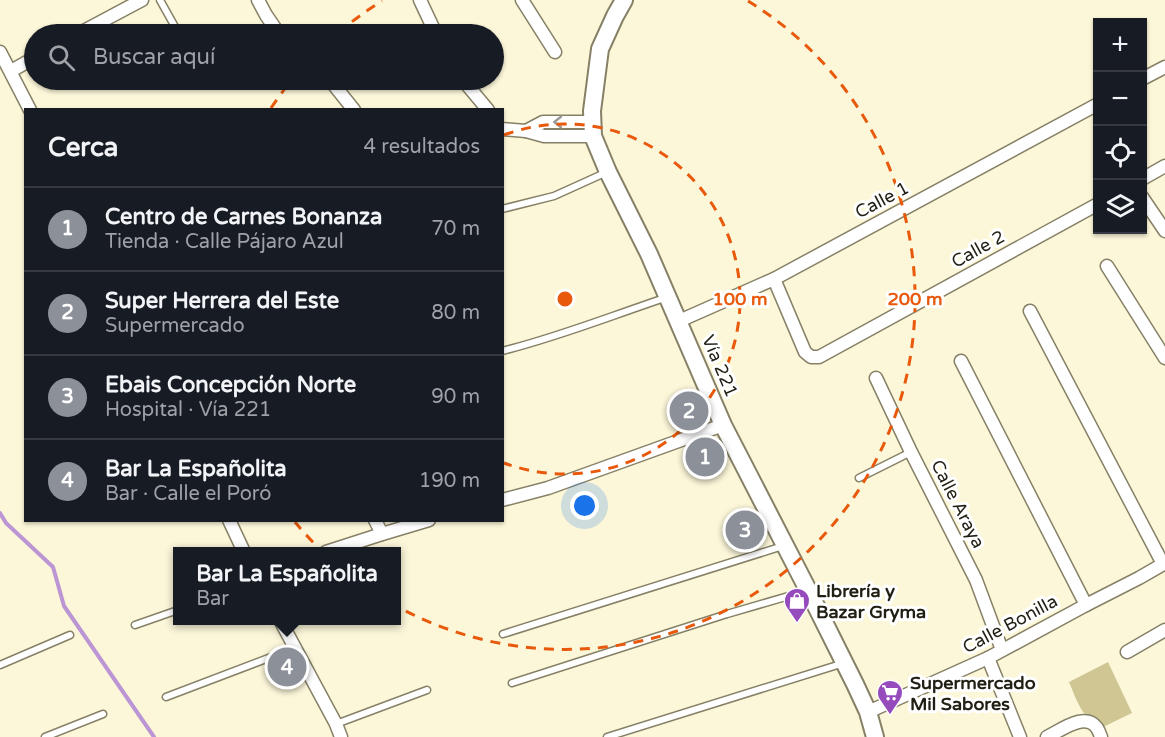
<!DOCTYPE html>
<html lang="es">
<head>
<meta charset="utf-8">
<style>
	body { margin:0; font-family:"Varela Round",sans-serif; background:#20242c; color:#f1f3f6 }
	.controls { position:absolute; right:18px; top:18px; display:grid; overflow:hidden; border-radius:0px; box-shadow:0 2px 4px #0004 }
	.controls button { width:54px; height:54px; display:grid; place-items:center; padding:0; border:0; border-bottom:2px solid #363941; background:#171b24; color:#f1f3f6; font:30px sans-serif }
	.you { position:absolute; left:585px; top:506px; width:21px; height:21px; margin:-15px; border:4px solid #fff; border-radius:50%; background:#1a73e8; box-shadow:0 0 0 9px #1a73e833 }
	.badge { display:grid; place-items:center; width:39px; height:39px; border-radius:50%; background:#8c9099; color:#fff; font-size:20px; font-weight:700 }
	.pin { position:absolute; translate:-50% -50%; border:3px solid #fff; box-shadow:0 2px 6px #0006 }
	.popup { position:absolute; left:173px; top:547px; width:228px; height:78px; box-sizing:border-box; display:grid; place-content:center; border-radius:0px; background:#171b24; filter:drop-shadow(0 2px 4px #0005); font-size:20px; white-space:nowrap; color:#9ea1a6 }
	.popup b { font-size:22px; color:#f1f3f6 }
	.popup::after { content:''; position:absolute; left:50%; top:100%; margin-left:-12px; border:12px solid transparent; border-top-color:#171b24 }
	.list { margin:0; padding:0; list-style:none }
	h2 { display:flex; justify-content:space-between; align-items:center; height:78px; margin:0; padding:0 24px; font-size:26px }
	h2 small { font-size:20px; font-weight:400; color:#9ea1a6 }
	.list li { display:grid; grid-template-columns:39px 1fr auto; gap:18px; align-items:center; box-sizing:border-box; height:84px; padding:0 24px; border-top:2px solid #363941 }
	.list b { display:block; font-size:22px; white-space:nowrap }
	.list p { margin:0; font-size:20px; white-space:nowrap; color:#9ea1a6 }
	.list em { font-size:20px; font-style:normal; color:#9ea1a6 }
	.icon { flex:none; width:33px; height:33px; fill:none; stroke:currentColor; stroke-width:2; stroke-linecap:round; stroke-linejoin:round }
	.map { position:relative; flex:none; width:1165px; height:737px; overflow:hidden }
	.search { position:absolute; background:#171b24; box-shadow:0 2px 4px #0004; left:24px; top:24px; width:480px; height:66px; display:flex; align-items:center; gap:15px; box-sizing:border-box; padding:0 21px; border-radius:33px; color:#9ea1a6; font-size:22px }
	.panel { position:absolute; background:#171b24; box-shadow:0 2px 4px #0004; left:24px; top:108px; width:480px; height:414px; border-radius:0px }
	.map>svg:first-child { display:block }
</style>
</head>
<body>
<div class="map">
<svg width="1165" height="737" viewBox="0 0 1165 737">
	<rect width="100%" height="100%" fill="#fcf7d9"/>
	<path fill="#cfc693" d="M1108,662L1132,713L1103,727C1097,720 1092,720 1086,715C1079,709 1073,691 1069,682Z"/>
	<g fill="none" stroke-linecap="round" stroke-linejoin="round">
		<polyline stroke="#bc95d4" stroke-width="4" points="0,513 6,523 53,567 64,606 154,737"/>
		<defs>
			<g id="lane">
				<polyline points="160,0 179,34"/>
				<polyline points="502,209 554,196 607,172"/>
				<path d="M502,351C559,337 613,315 668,297"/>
				<polyline points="859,478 911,452"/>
				<polyline points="135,625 178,610"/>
				<polyline points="503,634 783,546"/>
				<polyline points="0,665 70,635"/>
				<polyline points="512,683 727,614 806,591"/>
				<polyline points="166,697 295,648"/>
				<polyline points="336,724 427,690"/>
				<polyline points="45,737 103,714"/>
				<polyline points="607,737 844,663"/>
			</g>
			<g id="street">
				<polyline points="258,0 266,15 279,34"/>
				<polyline points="420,0 436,34"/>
				<polyline points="522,0 555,52"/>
				<polyline points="78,34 142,0"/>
				<polyline points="0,52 30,110"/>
				<polyline points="11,71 34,58"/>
				<polyline points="1142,79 1165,67"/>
				<polyline points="330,80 354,110"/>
				<polyline points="463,80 488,110"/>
				<polyline points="502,129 526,131 544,136 593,136"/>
				<polyline points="526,131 543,122 592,122"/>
				<polyline points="1142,179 1165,166"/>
				<polyline points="1142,197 1165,231"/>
				<polyline points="1107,266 1165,358"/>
				<polyline points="774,279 805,352 811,357 819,357 1098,204"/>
				<polyline points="1030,311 1163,564"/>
				<polyline points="679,321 774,279 1098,104"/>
				<polyline points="961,361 1086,605"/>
				<polyline points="876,378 911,452 976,580 1002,650"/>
				<polyline points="502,500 548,488 723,425"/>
				<polyline points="229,520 244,552"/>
				<polyline points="375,520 382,534"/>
				<polyline points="326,552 382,534 429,520"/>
				<polyline points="280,620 336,724 341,737"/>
				<polyline points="1127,652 1165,630"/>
				<polyline points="988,658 1020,737"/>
				<polyline points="868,712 988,658 1086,605 1139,578 1165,563"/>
				<path d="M1047,737C1060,731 1085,711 1097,728C1099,731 1100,734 1101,737"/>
			</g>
			<polyline id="secondary" points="624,0 615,16 600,49 592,111 593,136 608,172 649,254 723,425 808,590 855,684 868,712 875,737"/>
		</defs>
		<use href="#lane" stroke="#868166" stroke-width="9"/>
		<use href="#street" stroke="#868166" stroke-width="15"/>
		<use href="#secondary" stroke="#868166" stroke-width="20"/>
		<use href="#lane" stroke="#fff" stroke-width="6"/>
		<use href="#street" stroke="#fff" stroke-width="12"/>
		<use href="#secondary" stroke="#fff" stroke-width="16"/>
	</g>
	<defs><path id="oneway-chevron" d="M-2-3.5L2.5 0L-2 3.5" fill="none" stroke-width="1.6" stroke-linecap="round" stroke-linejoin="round" transform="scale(1.5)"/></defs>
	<use stroke="#9b9a95" href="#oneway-chevron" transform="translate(558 122) rotate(180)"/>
	<g fill="none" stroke="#e8590c" stroke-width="3" stroke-dasharray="10 8">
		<path d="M504 135A175 175 0 1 1 504 463"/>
		<path d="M271 108A350 350 0 0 1 291 81M338 33A350 350 0 0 1 382 1M748 1A350 350 0 1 1 295 522"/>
	</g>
	<defs>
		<symbol id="shop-pin" viewBox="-11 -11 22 30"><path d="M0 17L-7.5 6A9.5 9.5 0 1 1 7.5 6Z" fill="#964bbd" stroke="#fff"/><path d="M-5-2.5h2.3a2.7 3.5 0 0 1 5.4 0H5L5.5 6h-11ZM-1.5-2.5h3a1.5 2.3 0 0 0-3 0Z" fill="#fff"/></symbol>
		<symbol id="supermarket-pin" viewBox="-11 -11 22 30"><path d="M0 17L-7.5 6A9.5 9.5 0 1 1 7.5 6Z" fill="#964bbd" stroke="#fff"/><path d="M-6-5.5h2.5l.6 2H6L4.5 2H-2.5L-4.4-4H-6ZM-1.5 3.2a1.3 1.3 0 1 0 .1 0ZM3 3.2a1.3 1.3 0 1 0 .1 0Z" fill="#fff"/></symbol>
	</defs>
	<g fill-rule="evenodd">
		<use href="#shop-pin" x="782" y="586" width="30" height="40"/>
		<use href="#supermarket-pin" x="875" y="678" width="30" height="40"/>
	</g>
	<g text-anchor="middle" stroke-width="6" stroke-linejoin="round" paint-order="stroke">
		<g font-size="18" fill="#211f14" stroke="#fff">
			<text transform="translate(882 200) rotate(-28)" y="6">Calle 1</text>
			<text transform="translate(978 249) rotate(-29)" y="6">Calle 2</text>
			<text transform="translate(720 366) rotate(67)" y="6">Vía 221</text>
			<text transform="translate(958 504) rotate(63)" y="6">Calle Araya</text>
			<text transform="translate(1010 624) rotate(-28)" y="6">Calle Bonilla</text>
		</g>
		<g font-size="18" font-weight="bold" fill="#211f14" stroke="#fff" text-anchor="start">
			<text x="816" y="597">Librería y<tspan x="816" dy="21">Bazar Gryma</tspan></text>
			<text x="910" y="689">Supermercado<tspan x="910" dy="21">Mil Sabores</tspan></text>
		</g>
	</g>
	<circle cx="565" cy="299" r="9" fill="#e8590c" stroke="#fff" stroke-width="3"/>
	<g font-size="18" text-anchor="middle" font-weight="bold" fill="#e8590c" stroke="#fff" stroke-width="6" stroke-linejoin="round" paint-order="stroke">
		<text x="740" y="305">100 m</text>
		<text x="915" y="305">200 m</text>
	</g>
</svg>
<div class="controls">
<button>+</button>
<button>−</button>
<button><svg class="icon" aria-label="locate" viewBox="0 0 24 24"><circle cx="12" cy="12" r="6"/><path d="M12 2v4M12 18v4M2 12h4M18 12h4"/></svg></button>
<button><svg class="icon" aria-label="layers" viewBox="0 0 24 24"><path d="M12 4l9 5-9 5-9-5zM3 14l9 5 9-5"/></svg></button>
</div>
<div class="you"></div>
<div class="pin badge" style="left:705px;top:457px">1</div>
<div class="pin badge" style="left:689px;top:411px">2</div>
<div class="pin badge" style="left:745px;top:530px">3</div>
<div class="pin badge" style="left:287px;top:667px">4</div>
<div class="popup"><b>Bar La Españolita</b>Bar</div>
<div class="search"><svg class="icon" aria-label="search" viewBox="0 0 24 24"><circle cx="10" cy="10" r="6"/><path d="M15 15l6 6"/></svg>Buscar aquí</div>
<section class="panel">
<h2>Cerca<small>4 resultados</small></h2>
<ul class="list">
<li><span class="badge">1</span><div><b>Centro de Carnes Bonanza</b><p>Tienda · Calle Pájaro Azul</p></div><em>70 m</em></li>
<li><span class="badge">2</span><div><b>Super Herrera del Este</b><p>Supermercado</p></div><em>80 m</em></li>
<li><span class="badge">3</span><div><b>Ebais Concepción Norte</b><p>Hospital · Vía 221</p></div><em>90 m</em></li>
<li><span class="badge">4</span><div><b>Bar La Españolita</b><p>Bar · Calle el Poró</p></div><em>190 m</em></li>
</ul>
</section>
</div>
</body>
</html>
